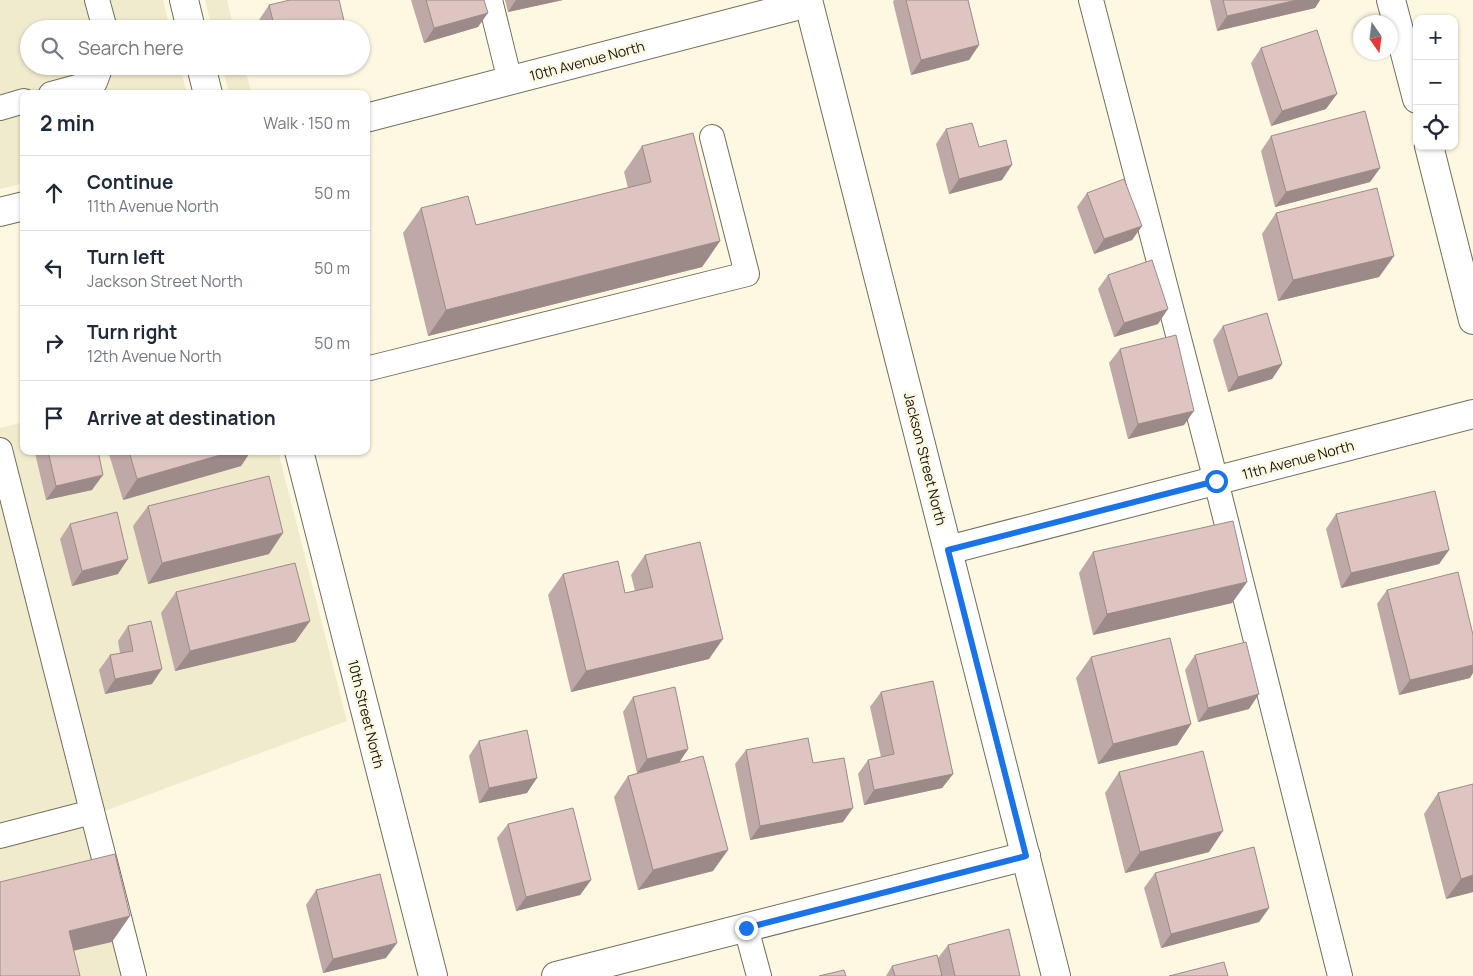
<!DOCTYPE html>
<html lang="en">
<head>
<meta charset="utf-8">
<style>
	body { margin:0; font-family:Manrope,sans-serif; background:#f2f2f3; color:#1f2937 }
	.controls { position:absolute; right:15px; top:15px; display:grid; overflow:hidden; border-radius:10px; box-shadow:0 1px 4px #0004 }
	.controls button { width:45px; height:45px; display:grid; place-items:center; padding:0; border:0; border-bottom:1px solid #e0e1e3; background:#fff; color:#1f2937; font:25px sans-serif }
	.compass { position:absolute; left:1353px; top:15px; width:45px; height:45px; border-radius:50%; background:#fff; box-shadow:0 1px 4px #0004; rotate:166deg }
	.stop { position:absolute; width:15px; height:15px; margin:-11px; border:4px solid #1a73e8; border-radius:50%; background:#fff }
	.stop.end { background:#1a73e8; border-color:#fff; box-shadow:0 1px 5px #0008 }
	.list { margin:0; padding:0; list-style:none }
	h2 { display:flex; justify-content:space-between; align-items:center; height:65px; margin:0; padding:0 20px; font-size:21px }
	h2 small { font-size:16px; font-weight:400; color:#747a83 }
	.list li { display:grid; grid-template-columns:32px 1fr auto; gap:15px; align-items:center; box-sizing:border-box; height:75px; padding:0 20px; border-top:1px solid #e0e1e3 }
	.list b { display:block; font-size:19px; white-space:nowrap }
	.list p { margin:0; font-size:16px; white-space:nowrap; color:#747a83 }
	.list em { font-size:16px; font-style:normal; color:#747a83 }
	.icon { flex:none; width:28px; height:28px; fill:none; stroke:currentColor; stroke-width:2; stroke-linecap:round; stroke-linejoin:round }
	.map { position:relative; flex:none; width:1473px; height:976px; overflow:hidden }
	.search { position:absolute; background:#fff; box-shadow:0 1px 4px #0004; left:20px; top:20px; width:350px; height:55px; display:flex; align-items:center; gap:12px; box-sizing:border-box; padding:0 18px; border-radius:28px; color:#747a83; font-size:19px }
	.panel { position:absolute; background:#fff; box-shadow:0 1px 4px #0004; left:20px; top:90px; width:350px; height:365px; border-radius:10px }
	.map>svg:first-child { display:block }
</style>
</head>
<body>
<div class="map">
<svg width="1473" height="976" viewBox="0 0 1473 976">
	<rect width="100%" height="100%" fill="#fdf8e2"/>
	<g fill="#f1ebce">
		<polygon points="0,0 163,0 170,29 29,29 29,66 180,66 187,94 24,94 24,183 0,189"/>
		<polygon points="205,0 227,0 234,29 212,29"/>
		<polygon points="222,66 244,66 252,94 229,94"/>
		<polygon points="24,422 24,451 278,451 347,721 83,819 121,976 0,976 0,428"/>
	</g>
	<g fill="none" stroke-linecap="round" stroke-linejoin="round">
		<defs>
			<g id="service">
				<polyline points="97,0 105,29"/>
				<polyline points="490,0 510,81"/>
				<polyline points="1091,0 1216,481 1340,976"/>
				<polyline points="51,94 95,82 101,66"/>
				<polyline points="0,108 24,101"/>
				<polyline points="366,369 747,274 712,137"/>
				<polyline points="0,450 134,976"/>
				<polyline points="0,836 92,812"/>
				<polyline points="746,928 759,976"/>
			</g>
			<g id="minor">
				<polyline points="184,0 191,29"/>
				<polyline points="808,0 1056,976"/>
				<polyline points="1391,0 1417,99"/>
				<polyline points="201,66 208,94"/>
				<polyline points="366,118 808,3"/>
				<polyline points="1429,146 1473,320"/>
				<polyline points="0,212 24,206"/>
				<polyline points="299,451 433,976"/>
				<polyline points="948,550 1473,414"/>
				<polyline points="556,976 1026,856"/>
			</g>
		</defs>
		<use href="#service" stroke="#726e5b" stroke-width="26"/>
		<use href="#minor" stroke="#726e5b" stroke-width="30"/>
		<use href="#service" stroke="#fff" stroke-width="24"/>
		<use href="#minor" stroke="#fff" stroke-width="28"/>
	</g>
	<g fill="#bfa9a7">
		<polygon points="411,0 484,0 478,27 424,43"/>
		<polygon points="505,0 563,0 508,12"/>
		<polygon points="894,0 968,0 979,45 969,60 911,75 893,2"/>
		<polygon points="1210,0 1320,0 1315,8 1217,31"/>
		<polygon points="269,5 346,29 261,29 259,20"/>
		<polygon points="1261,48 1326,109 1271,126 1251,63"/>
		<polygon points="270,66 302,66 272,73"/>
		<polygon points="946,129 979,147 1002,180 949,194 936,144"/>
		<polygon points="1271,136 1380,168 1370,182 1275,207 1261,151"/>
		<polygon points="642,146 720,241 702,267 428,336 403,233 421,208 476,225 628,188 624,172"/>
		<polygon points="1087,193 1142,226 1132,240 1094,254 1077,207"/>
		<polygon points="1276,213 1394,256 1379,277 1278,301 1262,234"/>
		<polygon points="1108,275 1158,324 1114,337 1098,289"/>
		<polygon points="1223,326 1282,364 1272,379 1228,392 1213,340"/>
		<polygon points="1120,349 1184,425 1128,439 1109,363"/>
		<polygon points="37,451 98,451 92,490 46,500 35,453"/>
		<polygon points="108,451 251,451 241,466 123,500"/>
		<polygon points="148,506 269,554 148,584 133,526"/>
		<polygon points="1336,514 1449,550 1439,564 1341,588 1326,529"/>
		<polygon points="70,524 118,574 72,586 60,539"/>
		<polygon points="1093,552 1247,582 1232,603 1093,635 1079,573"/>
		<polygon points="645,555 709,659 571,692 548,595 563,574 625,593 635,591 631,575"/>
		<polygon points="1387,590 1470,678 1399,695 1377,604"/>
		<polygon points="176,592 310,621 295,642 175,671 161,613"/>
		<polygon points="128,626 152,684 105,694 99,670 110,655 120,653 118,641"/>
		<polygon points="1195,655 1249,709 1198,722 1185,670"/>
		<polygon points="1091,657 1191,724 1177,745 1098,764 1076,678"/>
		<polygon points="881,692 953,774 942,788 864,805 858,774 868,760 881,757 870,707"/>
		<polygon points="633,697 688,749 679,763 713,871 638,890 614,797 628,776 664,767 637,773 623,712"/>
		<polygon points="479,741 527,793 479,803 469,756"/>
		<polygon points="746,750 813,763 843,822 750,840 735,764"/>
		<polygon points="1119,772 1209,852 1125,873 1105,793"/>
		<polygon points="1438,793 1473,892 1446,899 1424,814"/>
		<polygon points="508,824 591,880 580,895 516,911 497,838"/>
		<polygon points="1155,873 1269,908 1259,922 1161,948 1144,888"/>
		<polygon points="316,890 386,958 323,973 306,905"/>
		<polygon points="948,945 1020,976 886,976 892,966 938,958"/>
	</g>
	<g fill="#9b8a88">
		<polygon points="516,0 563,0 508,12"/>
		<polygon points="1297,0 1320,0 1315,8 1217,31 1227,16"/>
		<polygon points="488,13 478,27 424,43 434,28"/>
		<polygon points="979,45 969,60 911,75 921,60"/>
		<polygon points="277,66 302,66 272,73"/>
		<polygon points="1337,94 1326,109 1271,126 1282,111"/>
		<polygon points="1012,165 1002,180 949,194 959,179"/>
		<polygon points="1380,168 1370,182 1275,207 1286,192"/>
		<polygon points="1142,226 1132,240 1094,254 1104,239"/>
		<polygon points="720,241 702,267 428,336 446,310"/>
		<polygon points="1394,256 1379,277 1278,301 1293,280"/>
		<polygon points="1168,309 1158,324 1114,337 1124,323"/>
		<polygon points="1282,364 1272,379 1228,392 1238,377"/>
		<polygon points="1194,411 1184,425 1128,439 1138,424"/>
		<polygon points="234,451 251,451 241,466 123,500 137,479"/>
		<polygon points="103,475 92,490 46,500 56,486"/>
		<polygon points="283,533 269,554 148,584 162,563"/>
		<polygon points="1449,550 1439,564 1341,588 1351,573"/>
		<polygon points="128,559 118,574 72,586 82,571"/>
		<polygon points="1247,582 1232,603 1093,635 1107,614"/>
		<polygon points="310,621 295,642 175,671 190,651"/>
		<polygon points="723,639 709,659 571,692 586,671"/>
		<polygon points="1473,665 1473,673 1470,678 1399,695 1410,680"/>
		<polygon points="162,669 152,684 105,694 115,679"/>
		<polygon points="1259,694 1249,709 1198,722 1208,708"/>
		<polygon points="1191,724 1177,745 1098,764 1113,744"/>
		<polygon points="688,749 678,764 637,773 647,759"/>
		<polygon points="953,774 942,788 864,805 874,790"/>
		<polygon points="537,778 527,793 479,803 489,788"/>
		<polygon points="853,808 843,822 750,840 760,826"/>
		<polygon points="1223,831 1209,852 1125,873 1140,852"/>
		<polygon points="728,850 713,871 638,890 653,870"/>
		<polygon points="1473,875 1473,892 1446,899 1461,879"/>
		<polygon points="591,880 580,895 516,911 526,897"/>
		<polygon points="1269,908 1259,922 1161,948 1171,934"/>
		<polygon points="130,916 112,942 51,956 69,931"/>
		<polygon points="397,943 386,958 323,973 333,959"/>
	</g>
	<g fill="#dec5c2" stroke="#9b8a88">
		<polygon points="290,0 339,0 346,29 275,29 269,5"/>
		<polygon points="426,0 484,0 488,13 434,28"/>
		<polygon points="906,0 968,0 979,45 921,60"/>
		<polygon points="1223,0 1297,0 1227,16"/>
		<polygon points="1317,30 1337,94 1282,111 1261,48"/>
		<polygon points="1365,111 1380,168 1286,192 1271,136"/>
		<polygon points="972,123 979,147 1006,140 1012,165 959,179 946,129"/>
		<polygon points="693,133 720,241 446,310 421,208 468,196 476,225 651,182 642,146"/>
		<polygon points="1124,179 1142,226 1104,239 1087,193"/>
		<polygon points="1377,188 1394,256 1293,280 1276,213"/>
		<polygon points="1152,260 1168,309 1124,323 1108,275"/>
		<polygon points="1267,313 1282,364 1238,377 1223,326"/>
		<polygon points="1176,335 1194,411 1138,424 1120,349"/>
		<polygon points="48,451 98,451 103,475 56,486"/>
		<polygon points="129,451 234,451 137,479"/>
		<polygon points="269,476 283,533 162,563 148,506"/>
		<polygon points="1435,491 1449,550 1351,573 1336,514"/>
		<polygon points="117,512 128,559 82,571 70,524"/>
		<polygon points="1233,521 1247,582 1107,614 1093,552"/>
		<polygon points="700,542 723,639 586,671 563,574 618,561 625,593 653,587 645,555"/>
		<polygon points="295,563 310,621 190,651 176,592"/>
		<polygon points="1458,572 1473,635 1473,665 1410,680 1387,590"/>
		<polygon points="151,621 162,669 115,679 110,655 133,651 128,626"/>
		<polygon points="1170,638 1191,724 1113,744 1091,657"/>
		<polygon points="1246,642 1259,694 1208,708 1195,655"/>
		<polygon points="933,681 953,774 874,790 868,760 894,754 881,692"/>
		<polygon points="675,687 688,749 647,759 633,697"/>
		<polygon points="527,730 537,778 489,788 479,741"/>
		<polygon points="808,738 813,763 844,758 853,808 760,826 746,750"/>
		<polygon points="1203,751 1223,831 1140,852 1119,772"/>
		<polygon points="703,756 728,850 653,870 628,776"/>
		<polygon points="1473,784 1473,875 1461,879 1438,793"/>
		<polygon points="573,808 591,880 526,897 508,824"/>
		<polygon points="1254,847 1269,908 1171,934 1155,873"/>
		<polygon points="115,854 130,916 69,931 80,976 0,976 0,882"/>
		<polygon points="380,874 397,943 333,959 316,890"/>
		<polygon points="1009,929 1020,976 955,976 948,945"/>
		<polygon points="937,955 942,976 895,976 892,966"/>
		<polygon points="1224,962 1228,976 1169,976"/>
		<polygon points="844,970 846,976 819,976"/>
	</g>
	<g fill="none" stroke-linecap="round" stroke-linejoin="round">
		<polyline stroke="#1a73e8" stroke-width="6" points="746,928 1026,856 948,550 1216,481"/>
	</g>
	<g text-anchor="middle" stroke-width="5" stroke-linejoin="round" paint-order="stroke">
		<g font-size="14" fill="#14120b" stroke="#fdf8e2">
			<text transform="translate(587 61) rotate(-15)" y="5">10th Avenue North</text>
			<text transform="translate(925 459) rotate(76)" y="5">Jackson Street North</text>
			<text transform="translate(1298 460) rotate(-15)" y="5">11th Avenue North</text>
			<text transform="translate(366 714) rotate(76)" y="5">10th Street North</text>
		</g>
	</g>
</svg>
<div class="controls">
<button>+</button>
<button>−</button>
<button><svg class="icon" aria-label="locate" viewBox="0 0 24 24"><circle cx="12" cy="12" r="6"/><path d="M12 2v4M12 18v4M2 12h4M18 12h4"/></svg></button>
</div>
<svg class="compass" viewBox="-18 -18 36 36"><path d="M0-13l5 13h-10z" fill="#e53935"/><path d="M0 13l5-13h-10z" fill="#747a83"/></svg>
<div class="stop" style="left:1216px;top:481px"></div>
<div class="stop end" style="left:746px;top:928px"></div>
<div class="search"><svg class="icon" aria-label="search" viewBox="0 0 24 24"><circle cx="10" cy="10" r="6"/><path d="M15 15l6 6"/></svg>Search here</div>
<section class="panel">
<h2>2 min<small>Walk · 150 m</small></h2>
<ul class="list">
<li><svg class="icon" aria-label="ahead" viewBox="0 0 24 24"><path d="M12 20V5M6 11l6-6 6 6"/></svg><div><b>Continue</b><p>11th Avenue North</p></div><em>50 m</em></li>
<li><svg class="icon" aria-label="left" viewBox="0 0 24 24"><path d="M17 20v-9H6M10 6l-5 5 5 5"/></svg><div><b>Turn left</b><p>Jackson Street North</p></div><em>50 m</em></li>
<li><svg class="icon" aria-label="right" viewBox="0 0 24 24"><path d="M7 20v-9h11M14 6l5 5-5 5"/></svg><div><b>Turn right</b><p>12th Avenue North</p></div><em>50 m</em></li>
<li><svg class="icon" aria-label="arrive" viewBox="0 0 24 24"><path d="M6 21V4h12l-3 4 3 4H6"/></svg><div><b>Arrive at destination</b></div></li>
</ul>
</section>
</div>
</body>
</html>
